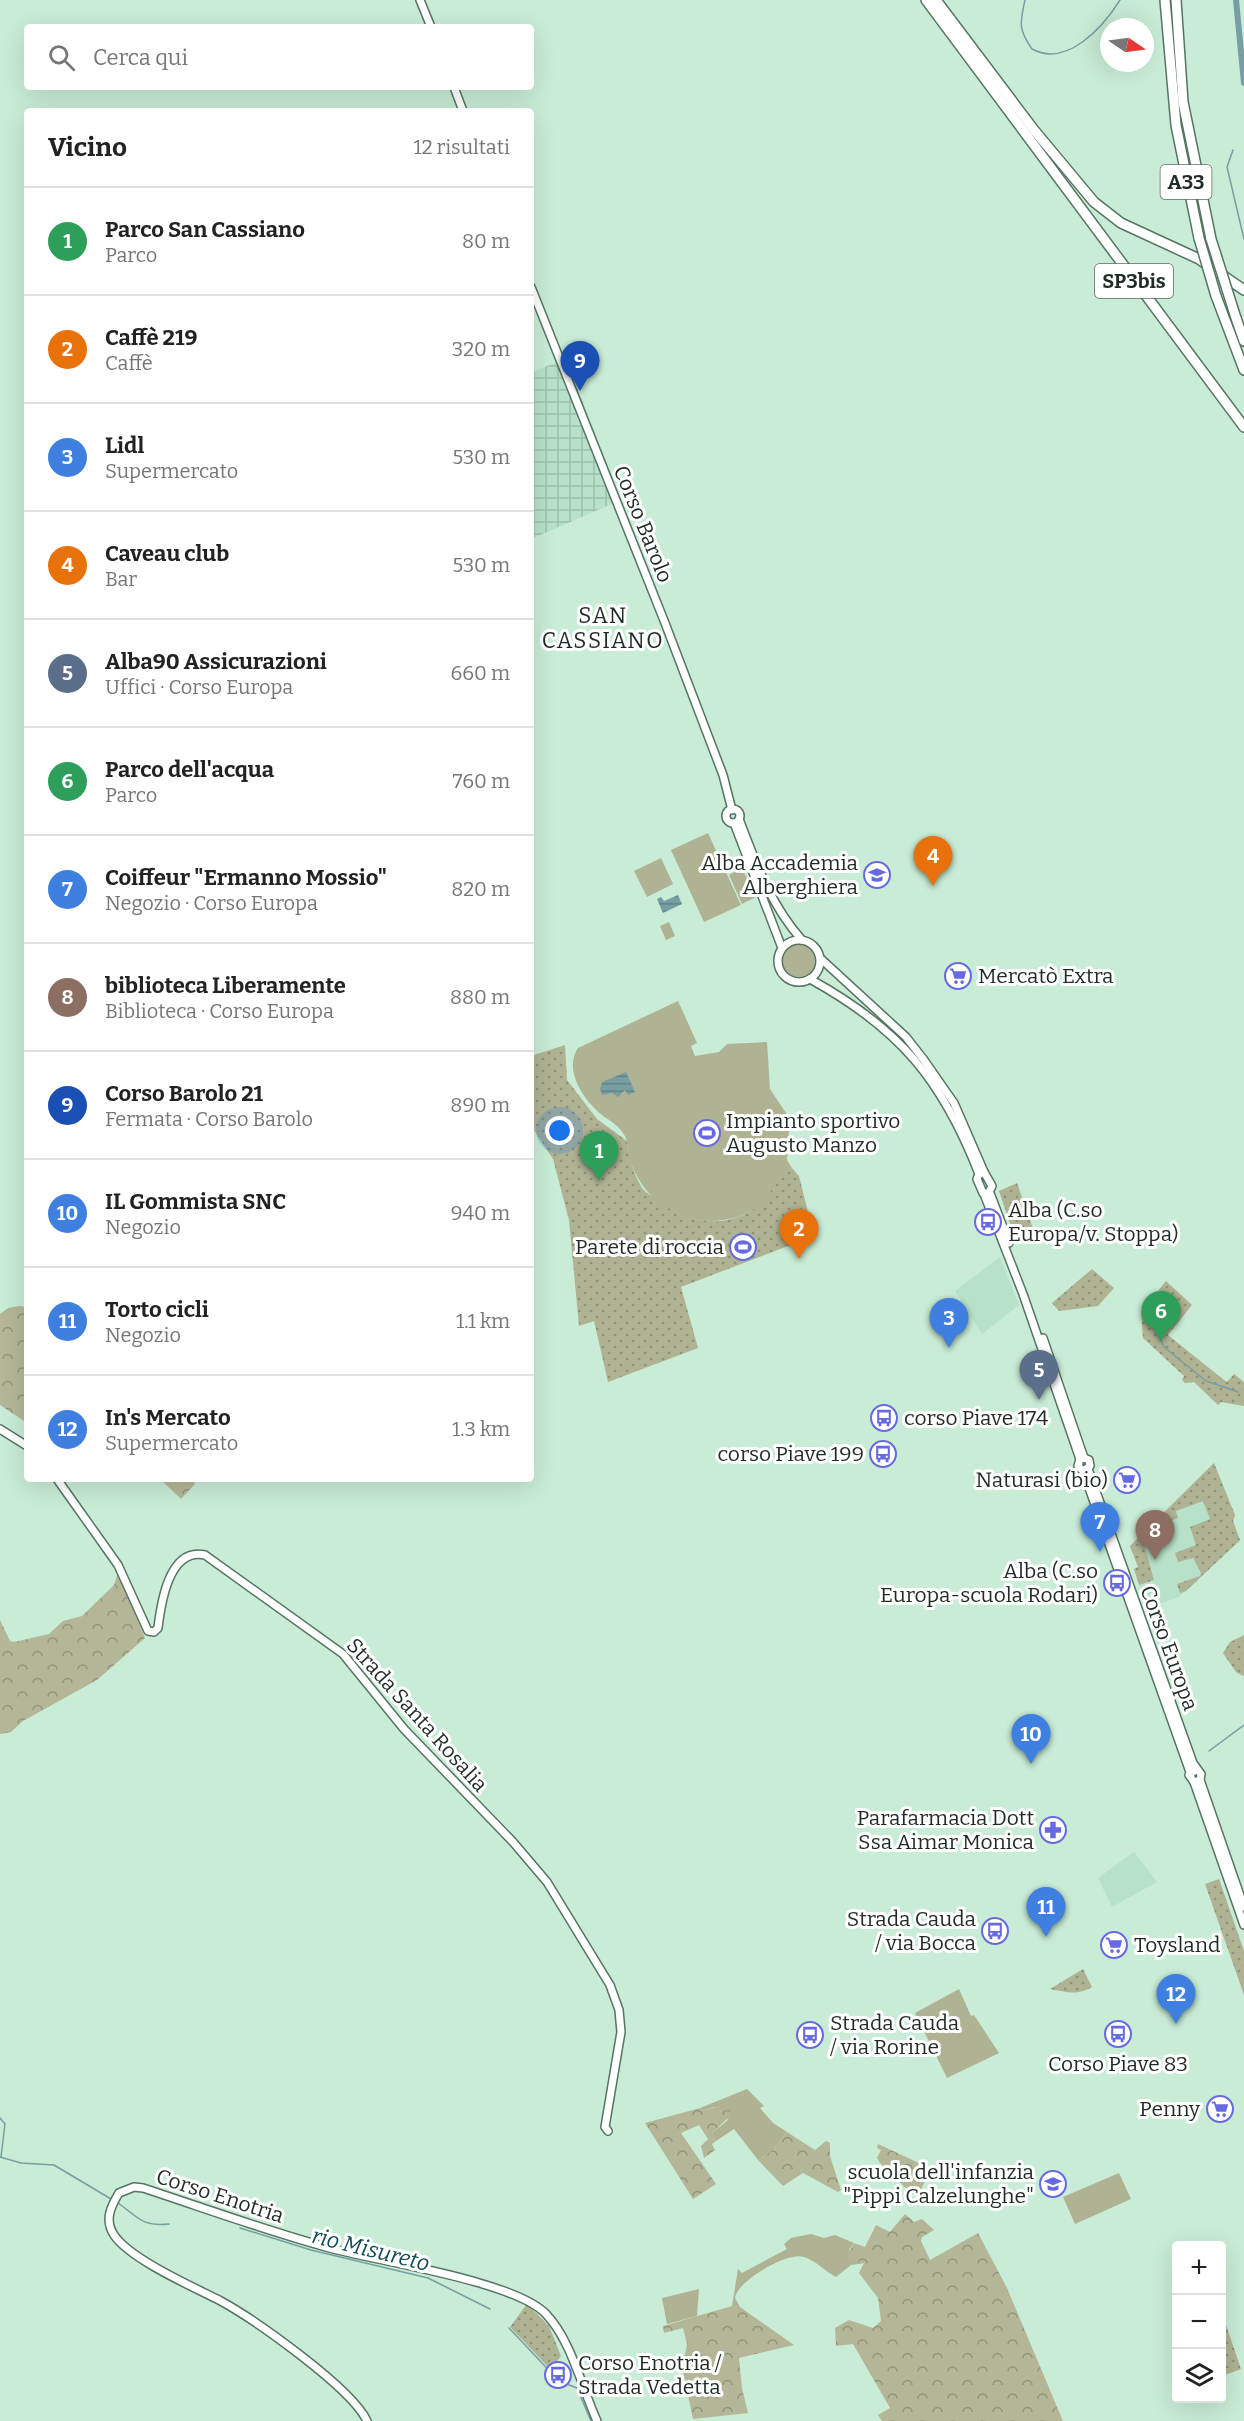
<!DOCTYPE html>
<html lang="it">
<head>
<meta charset="utf-8">
<style>
	body { margin:0; font-family:Bitter,serif; background:#f2f2f2; color:#222 }
	.controls { position:absolute; right:18px; bottom:18px; display:grid; overflow:hidden; border-radius:6px; box-shadow:0 6px 24px #0002 }
	.controls button { width:54px; height:54px; display:grid; place-items:center; padding:0; border:0; border-bottom:2px solid #e0e0e0; background:#fff; color:#222; font:30px sans-serif }
	.compass { position:absolute; left:1100px; top:18px; width:54px; height:54px; border-radius:50%; background:#fff; box-shadow:0 6px 24px #0002; rotate:103deg }
	.you { position:absolute; left:560px; top:1131px; width:21px; height:21px; margin:-15px; border:4px solid #fff; border-radius:50%; background:#1a73e8; box-shadow:0 0 0 9px #1a73e833 }
	.badge { display:grid; place-items:center; width:39px; height:39px; border-radius:50%; background:#ea580c; color:#fff; font-size:20px; font-weight:700 }
	.pin { position:absolute; translate:-50% -50px; filter:drop-shadow(0 2px 3px #0008) }
	.pin::after { content:''; position:absolute; top:32px; width:21px; height:18px; background:inherit; clip-path:polygon(0 0,100% 0,50% 100%) }
	.list { margin:0; padding:0; list-style:none }
	h2 { display:flex; justify-content:space-between; align-items:center; height:78px; margin:0; padding:0 24px; font-size:26px }
	h2 small { font-size:20px; font-weight:400; color:#767676 }
	.list li { display:grid; grid-template-columns:39px 1fr auto; gap:18px; align-items:center; box-sizing:border-box; height:108px; padding:0 24px; border-top:2px solid #e0e0e0 }
	.list b { display:block; font-size:22px; white-space:nowrap }
	.list p { margin:0; font-size:20px; white-space:nowrap; color:#767676 }
	.list em { font-size:20px; font-style:normal; color:#767676 }
	.icon { flex:none; width:33px; height:33px; fill:none; stroke:currentColor; stroke-width:2; stroke-linecap:round; stroke-linejoin:round }
	.map { position:relative; flex:none; width:1244px; height:2421px; overflow:hidden }
	.search { position:absolute; background:#fff; box-shadow:0 6px 24px #0002; left:24px; top:24px; width:510px; height:66px; display:flex; align-items:center; gap:15px; box-sizing:border-box; padding:0 21px; border-radius:6px; color:#767676; font-size:22px }
	.panel { position:absolute; background:#fff; box-shadow:0 6px 24px #0002; left:24px; top:108px; width:510px; height:1374px; border-radius:6px }
	.map>svg:first-child { display:block }
</style>
</head>
<body>
<div class="map">
<svg width="1244" height="2421" viewBox="0 0 1244 2421">
	<defs>
		<pattern id="industrial-grid" width="8" height="8" patternUnits="userSpaceOnUse" patternTransform="scale(1.5)"><rect width="8" height="8" fill="#b7e1c8"/><path d="M0 4h8M4 0v8" fill="none" stroke="#9dc1ac"/></pattern>
		<pattern id="forest-crowns" width="20" height="18" patternUnits="userSpaceOnUse" patternTransform="scale(1.5)"><rect width="20" height="18" fill="#b4b697"/><path d="M2 6a3 3 0 1 1 6 0M12 15a3 3 0 1 1 6 0" fill="none" stroke="#92947b"/></pattern>
		<pattern id="park-dots" width="8" height="8" patternUnits="userSpaceOnUse" patternTransform="scale(1.5)"><rect width="8" height="8" fill="#b0b294"/><path d="M2 2h.1M6 6h.1" fill="none" stroke="#8f9179" stroke-width="1.8" stroke-linecap="round"/></pattern>
		<pattern id="water-rules" width="6" height="5" patternUnits="userSpaceOnUse" patternTransform="scale(1.5)"><rect width="6" height="5" fill="#779ea3"/><path d="M0 2.5h6" fill="none" stroke="#618185"/></pattern>
	</defs>
	<rect width="100%" height="100%" fill="#c8ecd6"/>
	<g fill="#b7e1c8">
		<polygon points="1000,1257 1019,1305 982,1334 955,1291"/>
		<polygon points="1214,1463 1235,1515 1233,1521 1240,1541 1179,1597 1147,1608 1134,1569 1138,1567 1130,1546"/>
		<polygon points="1134,1852 1157,1882 1112,1907 1098,1878"/>
	</g>
	<polygon fill="url(#industrial-grid)" points="566,358 621,500 531,539 531,373"/>
	<g fill="#b0b294">
		<polygon points="708,833 741,905 704,922 671,850"/>
		<polygon points="661,858 673,884 647,897 634,871"/>
		<polygon points="742,868 756,897 742,904 729,875"/>
		<polygon points="669,922 675,936 666,940 660,926"/>
		<circle cx="799" cy="961" r="17"/>
		<path d="M678,1001L697,1043L691,1046L695,1056L719,1052L727,1044L767,1042L770,1089L786,1113L789,1131L787,1160L792,1168C784,1174 780,1182 774,1189C763,1204 748,1216 729,1219C685,1228 646,1204 631,1163C627,1153 630,1142 623,1133C617,1124 610,1121 602,1115C584,1101 563,1070 578,1048Z"/>
		<polygon points="959,1989 971,2016 974,2015 999,2053 947,2078 915,2013"/>
		<polygon points="747,2089 764,2106 760,2108 773,2123 787,2132 773,2150 758,2160 734,2129 716,2141 712,2133 728,2120 722,2111 714,2107 702,2111 700,2108"/>
		<polygon points="1119,2173 1131,2199 1075,2224 1063,2197"/>
		<path d="M811,2234L824,2238L835,2235L854,2243L849,2250L865,2263L851,2265L836,2277C826,2272 815,2260 804,2257C788,2251 737,2281 735,2298L740,2307L732,2306L738,2269L742,2273L787,2249L784,2244L791,2238Z"/>
		<polygon points="699,2289 697,2316 667,2324 662,2298"/>
	</g>
	<g fill="url(#forest-crowns)">
		<polygon points="19,1306 27,1307 27,1423 0,1405 0,1314 8,1308"/>
		<polygon points="160,1479 192,1479 195,1484 181,1499"/>
		<polygon points="118,1573 145,1638 97,1680 23,1721 11,1732 0,1734 0,1620 10,1641 14,1642 49,1634 63,1621 82,1616 114,1585"/>
		<polygon points="719,2106 722,2111 730,2110 731,2115 712,2133 716,2141 712,2144 715,2150 704,2158 701,2146 708,2139 699,2125 681,2133 716,2184 693,2199 645,2123 700,2108 702,2111"/>
		<polygon points="787,2132 815,2150 826,2141 830,2143 830,2156 841,2190 838,2192 803,2173 783,2186 758,2160 773,2150"/>
		<polygon points="878,2144 932,2169 921,2189 912,2194 880,2163 877,2158 881,2150 877,2148"/>
		<polygon points="905,2214 914,2222 922,2219 934,2230 922,2237 921,2241 930,2260 978,2233 1007,2288 1063,2421 882,2421 878,2415 890,2408 853,2344 836,2346 835,2328 849,2320 873,2328 881,2321 878,2298 859,2273 864,2263 846,2258 854,2243 865,2247 876,2225 890,2232"/>
		<polygon points="732,2306 740,2307 794,2345 739,2358 742,2388 748,2413 693,2419 680,2357 685,2355 687,2344 683,2328 664,2333 663,2326"/>
	</g>
	<g fill="url(#park-dots)">
		<path d="M565,1045L567,1080L597,1119L627,1141C629,1156 632,1170 640,1184C642,1190 648,1193 653,1197C678,1219 715,1230 747,1213C770,1201 774,1180 792,1168L799,1176L814,1236L681,1287L698,1348L608,1382L594,1321L579,1326L569,1220L553,1159L531,1126V1056Z"/>
		<polygon points="1017,1183 1036,1237 1017,1244 999,1191"/>
		<polygon points="1092,1269 1114,1288 1098,1306 1059,1311 1052,1303"/>
		<polygon points="1166,1281 1192,1305 1168,1335 1224,1380 1227,1382 1234,1374 1244,1382 1244,1406 1221,1402 1218,1405 1194,1382 1185,1383 1182,1380 1184,1376 1143,1338 1141,1312"/>
		<polygon points="1214,1463 1235,1515 1233,1521 1240,1540 1186,1591 1180,1593 1177,1584 1200,1576 1201,1573 1193,1558 1178,1562 1175,1553 1196,1545 1190,1527 1210,1519 1203,1501 1176,1511 1178,1518 1160,1525 1163,1533 1143,1540 1154,1580 1139,1585 1134,1569 1138,1567 1130,1546"/>
		<polygon points="1244,1635 1244,1675 1243,1676 1236,1672 1223,1653 1230,1642"/>
		<polygon points="1219,1879 1244,1951 1244,1995 1205,1884"/>
		<path d="M1083,1969L1092,1987C1077,1996 1066,1992 1050,1989Z"/>
		<polygon points="527,2304 549,2326 561,2356 551,2370 510,2327"/>
		<polygon points="1222,2313 1241,2369 1222,2376"/>
	</g>
	<g fill="url(#water-rules)">
		<polygon points="678,895 682,904 663,913 657,899 661,897 664,901"/>
		<polygon points="626,1072 635,1092 628,1095 625,1090 618,1097 612,1093 602,1095 600,1089 602,1082"/>
	</g>
	<g fill="none" stroke-linecap="round" stroke-linejoin="round">
		<g stroke="#779ea3" stroke-width="1.5">
			<path d="M1025,0C1020,23 1018,29 1032,49C1067,68 1103,27 1120,0"/>
			<polyline points="1233,150 1227,167 1244,239"/>
			<polyline points="1163,1309 1157,1313 1153,1325 1164,1347 1206,1381 1238,1392"/>
			<polyline points="1209,1751 1244,1725"/>
			<polyline points="0,2118 5,2124 1,2157"/>
			<polyline points="0,2157 21,2163 54,2165 111,2199"/>
			<path d="M118,2203C138,2217 142,2227 169,2224"/>
			<polyline points="240,2228 311,2250 428,2278 490,2309"/>
			<polyline points="509,2328 559,2381 577,2388 591,2421"/>
		</g>
		<polyline stroke="#779ea3" stroke-width="6" points="1236,0 1244,83"/>
		<defs>
			<g id="secondary">
				<polyline points="420,0 431,27"/>
				<polyline points="454,87 463,111"/>
				<polyline points="531,287 665,623 723,775 732,810"/>
				<circle cx="733" cy="816" r="7"/>
				<path d="M739,819C755,861 771,906 802,940"/>
				<polyline points="734,823 782,948"/>
				<circle cx="799" cy="961" r="21"/>
				<polyline points="820,958 906,1037 924,1060 954,1103 984,1172"/>
				<path d="M810,979C899,1028 942,1079 979,1174"/>
				<polygon points="984,1172 992,1186 988,1194 983,1193 977,1179 979,1174"/>
				<polyline points="990,1193 1009,1243"/>
				<polyline points="984,1194 1023,1294 1080,1459"/>
				<polyline points="1043,1338 1084,1458"/>
				<polyline points="0,1429 27,1446"/>
				<polyline points="1088,1469 1193,1763 1201,1774 1200,1780 1194,1782 1189,1775 1196,1770"/>
				<polyline points="1083,1471 1090,1466 1089,1460 1084,1458 1080,1459 1078,1466 1083,1471 1190,1772"/>
				<path d="M57,1479L118,1565L148,1631L154,1632L158,1628C161,1603 169,1547 205,1555L343,1654L404,1729L513,1842L547,1882L610,1985L619,2010L621,2032L605,2127L608,2131"/>
				<polyline points="1200,1780 1244,1907"/>
				<polyline points="1194,1782 1244,1925"/>
				<path d="M367,2421C352,2388 254,2319 219,2300C193,2287 130,2259 114,2235C104,2220 111,2206 119,2193L134,2187L143,2188C204,2208 264,2230 326,2247C376,2261 515,2281 546,2314C571,2340 582,2388 597,2421"/>
			</g>
			<g id="highway">
				<polyline points="926,0 1244,427"/>
				<polyline points="936,0 1034,130 1094,202 1121,223 1199,259 1244,290"/>
				<polyline points="1165,0 1176,125 1199,238"/>
				<polyline points="1176,0 1183,102 1211,239"/>
				<polyline points="1216,296 1244,370"/>
				<polyline points="1236,318 1244,341"/>
			</g>
		</defs>
		<use href="#secondary" stroke="#557562" stroke-width="10"/>
		<use href="#highway" stroke="#557562" stroke-width="12"/>
		<use href="#secondary" stroke="#fff" stroke-width="7"/>
		<use href="#highway" stroke="#fff" stroke-width="9"/>
		<defs>
			<g id="highway-bridge">
				<polyline points="1199,238 1216,296"/>
				<polyline points="1211,239 1236,318"/>
			</g>
		</defs>
		<use href="#highway-bridge" stroke="#557562" stroke-width="12" stroke-linecap="butt"/>
		<use href="#highway-bridge" stroke="#fff" stroke-width="9"/>
	</g>
	<defs>
		<symbol id="school-ring" viewBox="-11 -11 22 22"><circle r="9.5" fill="#fff" stroke="#6669e2" stroke-width="1.5"/><path d="M0-5L7-2L0 1L-7-2ZM-4 1L0 2.5L4 1V4Q0 6-4 4Z" fill="#6669e2"/></symbol>
		<symbol id="supermarket-ring" viewBox="-11 -11 22 22"><circle r="9.5" fill="#fff" stroke="#6669e2" stroke-width="1.5"/><path d="M-6-5.5h2.5l.6 2H6L4.5 2H-2.5L-4.4-4H-6ZM-1.5 3.2a1.3 1.3 0 1 0 .1 0ZM3 3.2a1.3 1.3 0 1 0 .1 0Z" fill="#6669e2"/></symbol>
		<symbol id="stadium-ring" viewBox="-11 -11 22 22"><circle r="9.5" fill="#fff" stroke="#6669e2" stroke-width="1.5"/><path d="M0-5a6.5 5 0 1 0 0 10a6.5 5 0 1 0 0-10ZM-3.5-1.8h7v3.6h-7Z" fill="#6669e2"/></symbol>
		<symbol id="bus-ring" viewBox="-11 -11 22 22"><circle r="9.5" fill="#fff" stroke="#6669e2" stroke-width="1.5"/><path d="M-5-6H5V4H4V6H2V4H-2V6H-4V4H-5ZM-3.5-4V0h7V-4ZM-3.5 1.2v1.5H-2V1.2ZM2 1.2v1.5H3.5V1.2Z" fill="#6669e2"/></symbol>
		<symbol id="pharmacy-ring" viewBox="-11 -11 22 22"><circle r="9.5" fill="#fff" stroke="#6669e2" stroke-width="1.5"/><path d="M-2-6h4v4h4v4h-4v4h-4v-4h-4v-4h4Z" fill="#6669e2"/></symbol>
	</defs>
	<g fill-rule="evenodd">
		<use href="#school-ring" x="862" y="860" width="30" height="30"/>
		<use href="#supermarket-ring" x="943" y="961" width="30" height="30"/>
		<use href="#stadium-ring" x="692" y="1118" width="30" height="30"/>
		<use href="#bus-ring" x="973" y="1207" width="30" height="30"/>
		<use href="#stadium-ring" x="728" y="1232" width="30" height="30"/>
		<use href="#bus-ring" x="869" y="1403" width="30" height="30"/>
		<use href="#bus-ring" x="868" y="1439" width="30" height="30"/>
		<use href="#supermarket-ring" x="1112" y="1465" width="30" height="30"/>
		<use href="#bus-ring" x="1102" y="1568" width="30" height="30"/>
		<use href="#pharmacy-ring" x="1038" y="1815" width="30" height="30"/>
		<use href="#bus-ring" x="980" y="1916" width="30" height="30"/>
		<use href="#supermarket-ring" x="1099" y="1930" width="30" height="30"/>
		<use href="#bus-ring" x="1103" y="2019" width="30" height="30"/>
		<use href="#bus-ring" x="795" y="2020" width="30" height="30"/>
		<use href="#supermarket-ring" x="1205" y="2094" width="30" height="30"/>
		<use href="#school-ring" x="1038" y="2169" width="30" height="30"/>
		<use href="#bus-ring" x="543" y="2360" width="30" height="30"/>
	</g>
	<g text-anchor="middle" stroke-width="6" stroke-linejoin="round" paint-order="stroke">
		<g fill="#fff" stroke="#626b66" stroke-width="1.5">
			<rect x="1160.5" y="165" width="51" height="34" rx="4.5"/>
			<rect x="1095" y="264" width="78" height="34" rx="4.5"/>
		</g>
		<g font-size="20" font-weight="bold" fill="#1f2c24">
			<text x="1186" y="189">A33</text>
			<text x="1134" y="288">SP3bis</text>
		</g>
		<g font-size="21" fill="#1f2c24" stroke="#fff">
			<text transform="translate(643 524) rotate(68)" y="7">Corso Barolo</text>
			<text transform="translate(1169 1648) rotate(70)" y="7">Corso Europa</text>
			<text transform="translate(417 1715) rotate(48)" y="7">Strada Santa Rosalia</text>
			<text transform="translate(220 2196) rotate(18)" y="7">Corso Enotria</text>
		</g>
		<g font-size="21" fill="#1f2c24" stroke="#fff" text-anchor="end">
			<text x="858" y="870">Alba Accademia<tspan x="858" dy="24">Alberghiera</tspan></text>
			<text x="978" y="983" text-anchor="start">Mercatò Extra</text>
			<text x="726" y="1128" text-anchor="start">Impianto sportivo<tspan x="726" dy="24">Augusto Manzo</tspan></text>
			<text x="1008" y="1217" text-anchor="start">Alba (C.so<tspan x="1008" dy="24">Europa/v. Stoppa)</tspan></text>
			<text x="724" y="1254">Parete di roccia</text>
			<text x="904" y="1425" text-anchor="start">corso Piave 174</text>
			<text x="864" y="1461">corso Piave 199</text>
			<text x="1108" y="1487">Naturasi (bio)</text>
			<text x="1098" y="1578">Alba (C.so<tspan x="1098" dy="24">Europa-scuola Rodari)</tspan></text>
			<text x="1034" y="1825">Parafarmacia Dott<tspan x="1034" dy="24">Ssa Aimar Monica</tspan></text>
			<text x="976" y="1926">Strada Cauda<tspan x="976" dy="24">/ via Bocca</tspan></text>
			<text x="1134" y="1952" text-anchor="start">Toysland</text>
			<text x="830" y="2030" text-anchor="start">Strada Cauda<tspan x="830" dy="24">/ via Rorine</tspan></text>
			<text x="1118" y="2071" text-anchor="middle">Corso Piave 83</text>
			<text x="1200" y="2116">Penny</text>
			<text x="1034" y="2179">scuola dell'infanzia<tspan x="1034" dy="24">"Pippi Calzelunghe"</tspan></text>
			<text x="578" y="2370" text-anchor="start">Corso Enotria /<tspan x="578" dy="24">Strada Vedetta</tspan></text>
		</g>
		<g font-size="22" letter-spacing="1.5" fill="#1f2c24" stroke="#fff">
			<text x="603" y="623">SAN<tspan x="603" dy="25">CASSIANO</tspan></text>
		</g>
		<g font-size="22" font-style="italic" fill="#114c52" stroke="#fff">
			<text transform="translate(371 2249) rotate(14)" y="8">rio Misureto</text>
		</g>
	</g>
</svg>
<div class="controls">
<button>+</button>
<button>−</button>
<button><svg class="icon" aria-label="layers" viewBox="0 0 24 24"><path d="M12 4l9 5-9 5-9-5zM3 14l9 5 9-5"/></svg></button>
</div>
<svg class="compass" viewBox="-18 -18 36 36"><path d="M0-13l5 13h-10z" fill="#e53935"/><path d="M0 13l5-13h-10z" fill="#767676"/></svg>
<div class="you"></div>
<div class="pin badge" style="left:599px;top:1181px;background:#2e9e5b">1</div>
<div class="pin badge" style="left:799px;top:1259px;background:#e8710a">2</div>
<div class="pin badge" style="left:949px;top:1348px;background:#3f7fe0">3</div>
<div class="pin badge" style="left:933px;top:886px;background:#e8710a">4</div>
<div class="pin badge" style="left:1039px;top:1400px;background:#5c6f8a">5</div>
<div class="pin badge" style="left:1161px;top:1341px;background:#2e9e5b">6</div>
<div class="pin badge" style="left:1100px;top:1552px;background:#3f7fe0">7</div>
<div class="pin badge" style="left:1155px;top:1560px;background:#8d6e63">8</div>
<div class="pin badge" style="left:580px;top:391px;background:#1a4fb4">9</div>
<div class="pin badge" style="left:1031px;top:1764px;background:#3f7fe0">10</div>
<div class="pin badge" style="left:1046px;top:1937px;background:#3f7fe0">11</div>
<div class="pin badge" style="left:1176px;top:2024px;background:#3f7fe0">12</div>
<div class="search"><svg class="icon" aria-label="search" viewBox="0 0 24 24"><circle cx="10" cy="10" r="6"/><path d="M15 15l6 6"/></svg>Cerca qui</div>
<section class="panel">
<h2>Vicino<small>12 risultati</small></h2>
<ul class="list">
<li><span class="badge" style="background:#2e9e5b">1</span><div><b>Parco San Cassiano</b><p>Parco</p></div><em>80 m</em></li>
<li><span class="badge" style="background:#e8710a">2</span><div><b>Caffè 219</b><p>Caffè</p></div><em>320 m</em></li>
<li><span class="badge" style="background:#3f7fe0">3</span><div><b>Lidl</b><p>Supermercato</p></div><em>530 m</em></li>
<li><span class="badge" style="background:#e8710a">4</span><div><b>Caveau club</b><p>Bar</p></div><em>530 m</em></li>
<li><span class="badge" style="background:#5c6f8a">5</span><div><b>Alba90 Assicurazioni</b><p>Uffici · Corso Europa</p></div><em>660 m</em></li>
<li><span class="badge" style="background:#2e9e5b">6</span><div><b>Parco dell'acqua</b><p>Parco</p></div><em>760 m</em></li>
<li><span class="badge" style="background:#3f7fe0">7</span><div><b>Coiffeur &quot;Ermanno Mossio&quot;</b><p>Negozio · Corso Europa</p></div><em>820 m</em></li>
<li><span class="badge" style="background:#8d6e63">8</span><div><b>biblioteca Liberamente</b><p>Biblioteca · Corso Europa</p></div><em>880 m</em></li>
<li><span class="badge" style="background:#1a4fb4">9</span><div><b>Corso Barolo 21</b><p>Fermata · Corso Barolo</p></div><em>890 m</em></li>
<li><span class="badge" style="background:#3f7fe0">10</span><div><b>IL Gommista SNC</b><p>Negozio</p></div><em>940 m</em></li>
<li><span class="badge" style="background:#3f7fe0">11</span><div><b>Torto cicli</b><p>Negozio</p></div><em>1.1 km</em></li>
<li><span class="badge" style="background:#3f7fe0">12</span><div><b>In's Mercato</b><p>Supermercato</p></div><em>1.3 km</em></li>
</ul>
</section>
</div>
</body>
</html>
